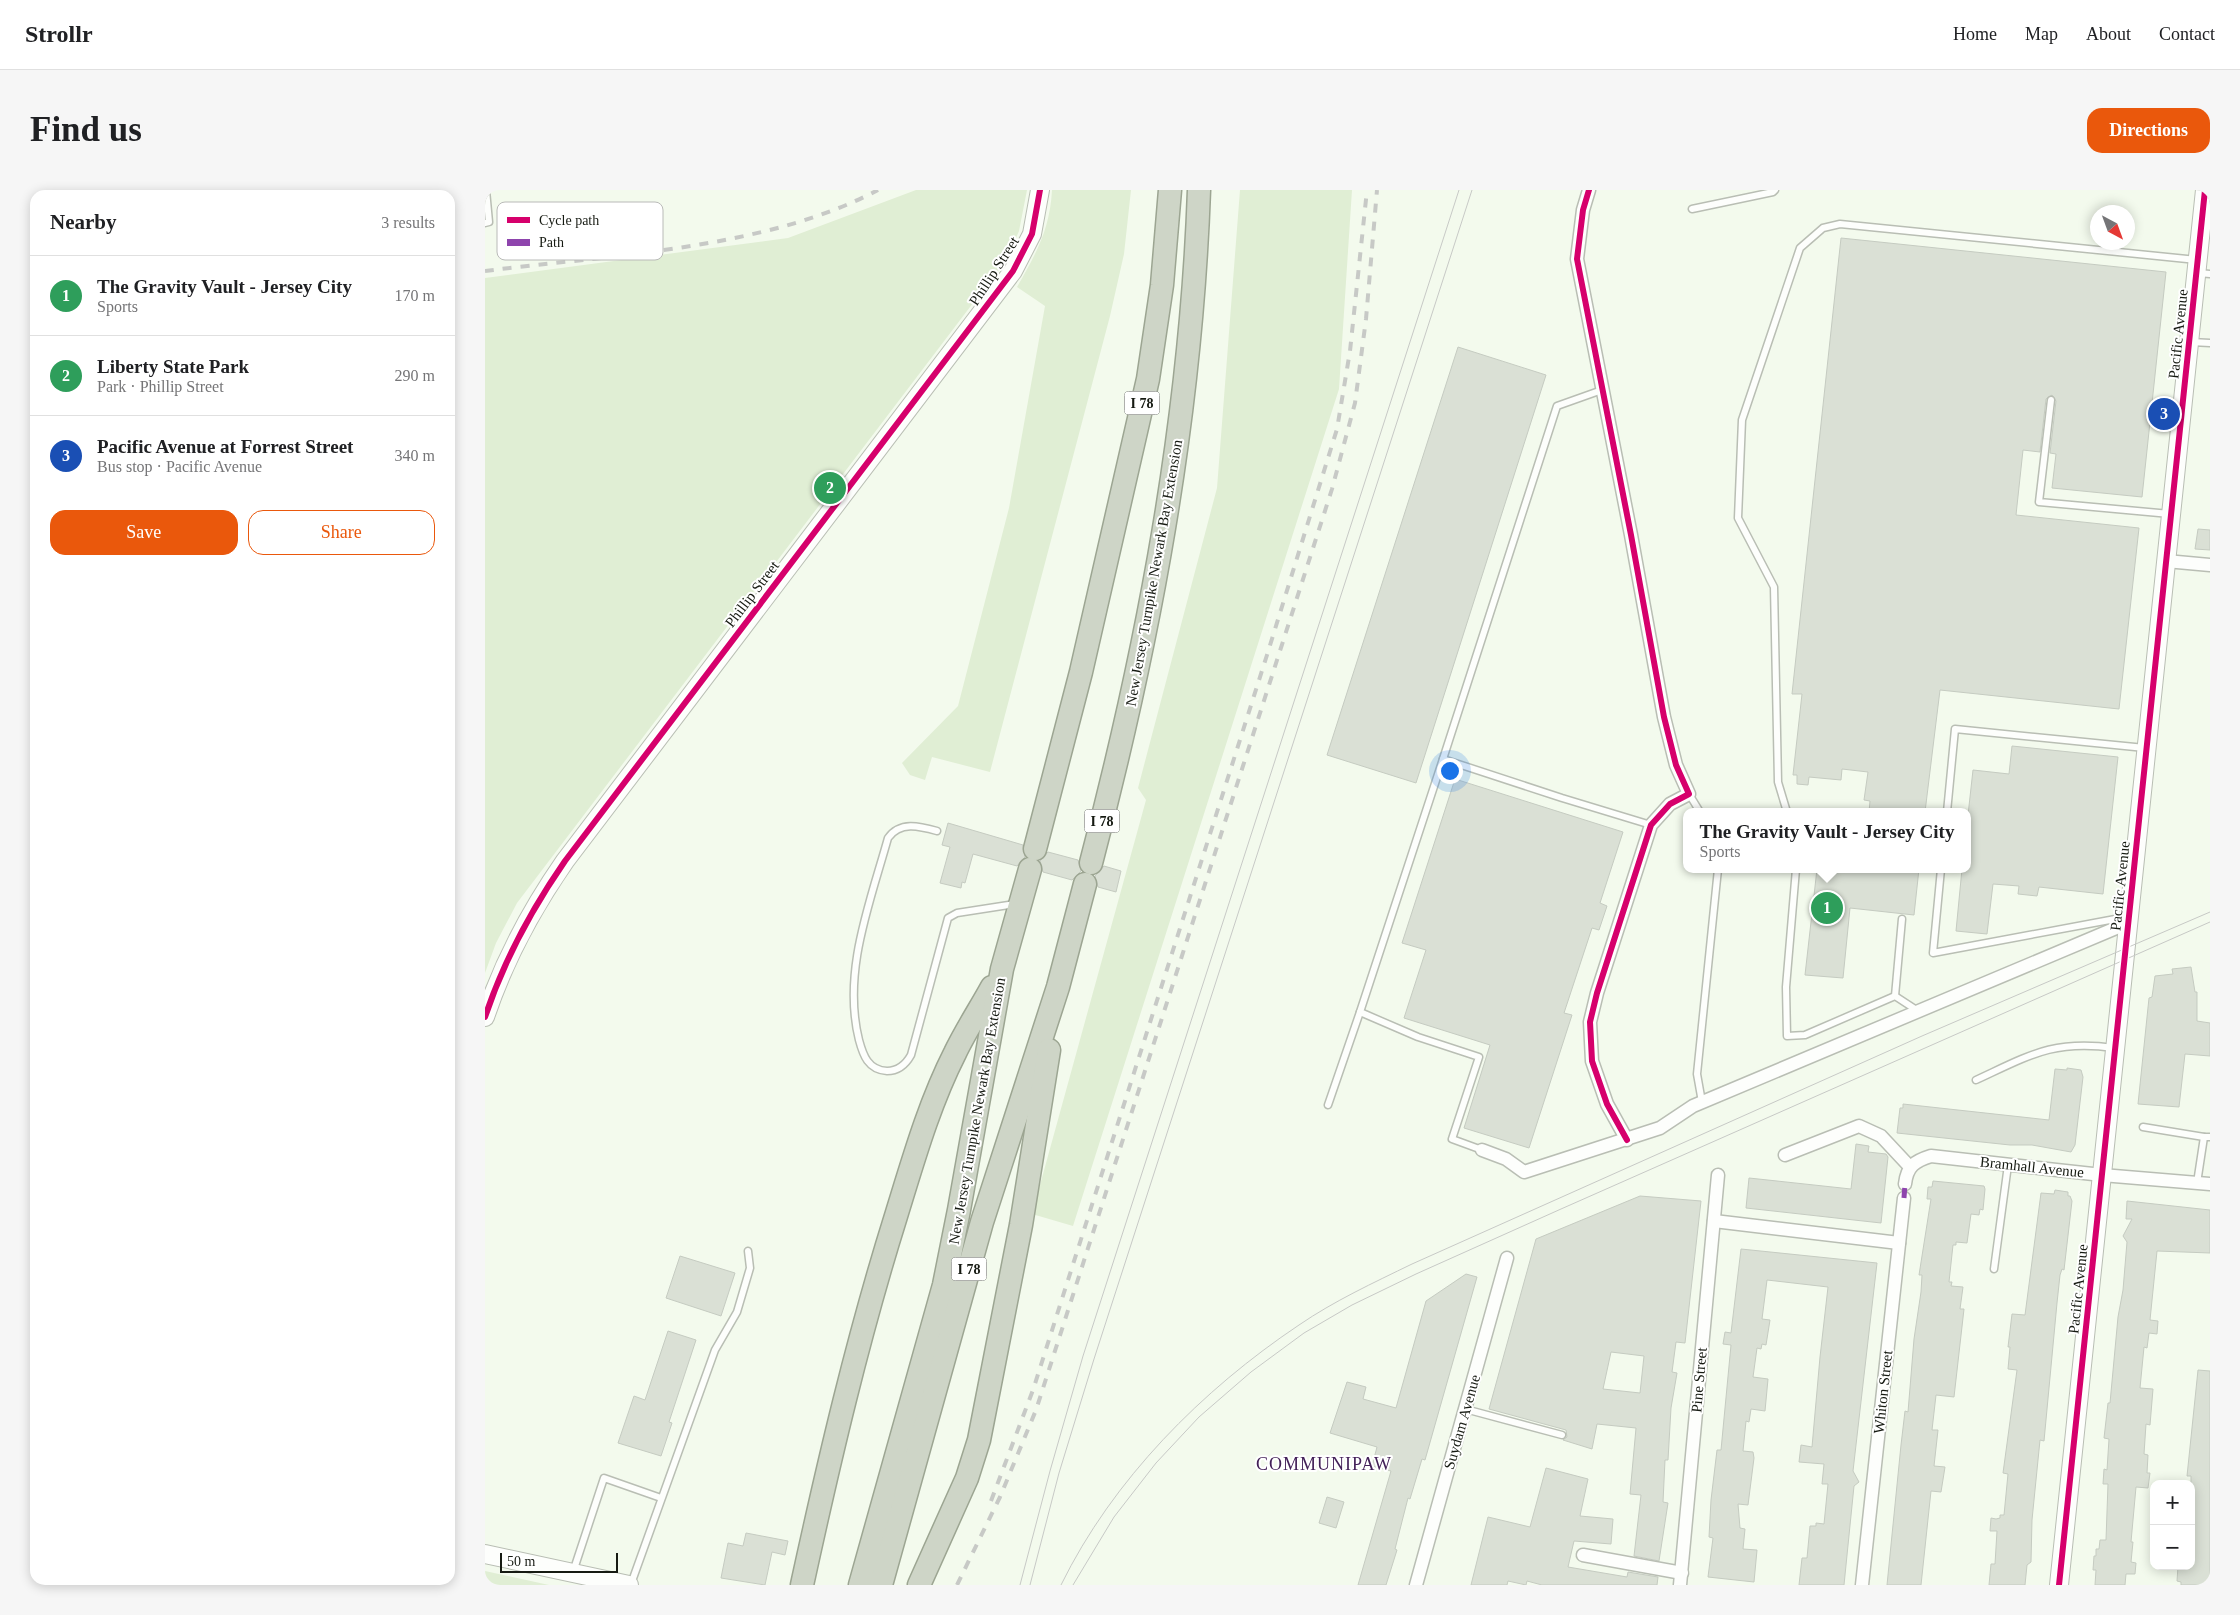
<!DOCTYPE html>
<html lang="en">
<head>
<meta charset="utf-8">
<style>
	body { margin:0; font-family:Georgia,serif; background:#f6f6f6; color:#202124 }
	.controls { position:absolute; right:15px; bottom:15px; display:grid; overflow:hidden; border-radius:10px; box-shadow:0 2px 12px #0003 }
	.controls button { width:45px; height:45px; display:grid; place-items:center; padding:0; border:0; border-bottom:1px solid #e0e0e0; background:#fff; color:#202124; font:25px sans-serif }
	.compass { position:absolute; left:1605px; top:15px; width:45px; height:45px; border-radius:50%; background:#fff; box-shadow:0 2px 12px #0003; rotate:139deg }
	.scale { position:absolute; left:15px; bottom:12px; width:118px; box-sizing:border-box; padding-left:5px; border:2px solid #161a12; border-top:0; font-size:14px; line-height:18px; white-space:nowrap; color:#161a12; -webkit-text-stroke:4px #fff; paint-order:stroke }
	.you { position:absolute; left:964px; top:580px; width:18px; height:18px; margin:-12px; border:4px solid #fff; border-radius:50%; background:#1a73e8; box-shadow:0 0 0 8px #1a73e833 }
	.badge { display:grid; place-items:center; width:32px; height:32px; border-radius:50%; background:#ea580c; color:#fff; font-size:16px; font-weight:700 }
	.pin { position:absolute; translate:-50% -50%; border:2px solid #fff; box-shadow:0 1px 5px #0006 }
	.popup { position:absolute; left:1198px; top:618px; width:288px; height:65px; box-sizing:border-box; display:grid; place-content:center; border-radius:10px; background:#fff; filter:drop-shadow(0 1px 4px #0005); font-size:16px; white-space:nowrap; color:#757577 }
	.popup b { font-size:19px; color:#202124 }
	.popup::after { content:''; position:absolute; left:50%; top:100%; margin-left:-10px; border:10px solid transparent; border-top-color:#fff }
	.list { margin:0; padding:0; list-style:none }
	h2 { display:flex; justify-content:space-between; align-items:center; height:65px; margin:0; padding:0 20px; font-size:21px }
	h2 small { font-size:16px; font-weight:400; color:#757577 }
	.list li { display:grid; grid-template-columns:32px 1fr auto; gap:15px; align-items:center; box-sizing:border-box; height:80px; padding:0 20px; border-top:1px solid #e0e0e0 }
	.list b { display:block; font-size:19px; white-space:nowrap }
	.list p { margin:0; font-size:16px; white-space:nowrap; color:#757577 }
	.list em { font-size:16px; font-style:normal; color:#757577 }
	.actions { display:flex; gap:10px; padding:15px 20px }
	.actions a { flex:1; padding:11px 0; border:1px solid #ea580c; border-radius:15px; text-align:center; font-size:18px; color:#ea580c }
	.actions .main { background:#ea580c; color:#fff }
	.map { position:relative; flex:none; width:1725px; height:1395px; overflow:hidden; border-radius:15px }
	header { display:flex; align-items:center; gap:30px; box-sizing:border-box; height:70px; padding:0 25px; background:#fff; border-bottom:1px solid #e0e0e0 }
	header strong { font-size:24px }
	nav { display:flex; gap:28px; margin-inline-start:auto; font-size:18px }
	.intro { display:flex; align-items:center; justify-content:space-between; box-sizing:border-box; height:120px; padding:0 30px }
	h1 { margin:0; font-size:35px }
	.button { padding:12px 22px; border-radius:15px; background:#ea580c; color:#fff; font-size:18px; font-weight:700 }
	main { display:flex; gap:30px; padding:0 30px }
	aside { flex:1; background:#fff; border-radius:15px; box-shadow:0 2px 12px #0003 }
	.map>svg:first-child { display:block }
</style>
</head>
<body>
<header>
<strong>Strollr</strong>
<nav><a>Home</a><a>Map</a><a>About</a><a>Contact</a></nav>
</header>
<div class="intro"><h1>Find us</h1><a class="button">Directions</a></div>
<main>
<aside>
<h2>Nearby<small>3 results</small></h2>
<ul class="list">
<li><span class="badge" style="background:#2e9e5b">1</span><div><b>The Gravity Vault - Jersey City</b><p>Sports</p></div><em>170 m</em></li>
<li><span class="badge" style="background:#2e9e5b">2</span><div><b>Liberty State Park</b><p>Park · Phillip Street</p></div><em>290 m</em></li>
<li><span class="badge" style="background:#1a4fb4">3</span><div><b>Pacific Avenue at Forrest Street</b><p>Bus stop · Pacific Avenue</p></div><em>340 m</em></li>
</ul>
<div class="actions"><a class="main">Save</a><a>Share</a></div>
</aside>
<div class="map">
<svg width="1725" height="1395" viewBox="0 0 1725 1395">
	<rect width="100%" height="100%" fill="#f3faed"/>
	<g fill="#e0eed4">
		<polygon points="431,0 542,0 534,41 523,67 32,713 11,753 0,783 0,88 303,48"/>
		<path d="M567,0H646L639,64L625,126L505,582L447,567L440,590L425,585L417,573L473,516L524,318L560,116L532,97C551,64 565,39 567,0Z"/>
		<polygon points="755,0 867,0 854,199 588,1036 547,1024 661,610 653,598 732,298"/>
		<polygon points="0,1381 64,1395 0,1395"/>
	</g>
	<g fill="#dae0d5" stroke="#c5cbc1" fill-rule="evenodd">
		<polygon points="1356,48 1681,82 1657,307 1567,298 1571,264 1565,263 1571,211 1567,205 1561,209 1555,262 1538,260 1531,325 1654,338 1634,519 1455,500 1440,622 1384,622 1385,611 1379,610 1383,582 1357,579 1356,590 1324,587 1323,595 1312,594 1312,585 1308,585 1317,504 1307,504"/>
		<polygon points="973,157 1061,185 931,593 842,565"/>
		<polygon points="1713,339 1725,340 1725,360 1710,359"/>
		<polygon points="1527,556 1633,567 1618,704 1554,697 1552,706 1533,704 1534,696 1508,694 1502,744 1471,741 1477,679 1482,679 1482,634 1488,580 1524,584"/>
		<polygon points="970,589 1138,642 1115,713 1122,716 1114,740 1107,738 1079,823 1087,825 1044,958 979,938 1005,855 919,828 941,760 917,753"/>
		<polygon points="463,633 538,655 540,667 532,676 488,664 480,693 477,692 476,698 455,693 465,657 457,655"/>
		<polygon points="563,662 593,670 596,681 587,690 558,682 555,671"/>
		<polygon points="619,676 636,681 631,702 613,697 610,686"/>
		<polygon points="1332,679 1434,679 1429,725 1365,718 1358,788 1320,785"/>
		<polygon points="1706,777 1710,802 1712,802 1712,831 1725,833 1725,866 1700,864 1694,917 1653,914 1664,808 1667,807 1670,786 1688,784 1687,779"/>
		<polygon points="1582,878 1596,880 1598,887 1590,955 1586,962 1547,955 1525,955 1412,943 1415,918 1418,918 1418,914 1564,930 1570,879 1582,880"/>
		<polygon points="1371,954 1384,956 1383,962 1401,964 1403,967 1396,1033 1261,1018 1264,988 1366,999"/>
		<polygon points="1448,991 1499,996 1500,999 1498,1020 1495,1019 1494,1025 1486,1024 1482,1053 1471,1052 1471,1055 1468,1055 1464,1092 1467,1092 1466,1096 1478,1097 1475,1119 1479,1119 1469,1207 1451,1205 1447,1240 1453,1240 1449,1276 1460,1277 1456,1302 1446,1301 1436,1395 1402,1395 1416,1255 1420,1221 1423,1222 1429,1149 1436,1102 1437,1085 1434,1085 1446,1009 1442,1009 1443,997 1447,997"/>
		<polygon points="1570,1000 1583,1002 1583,1006 1585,1006 1587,1011 1579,1080 1577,1079 1575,1085 1572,1113 1559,1251 1555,1250 1547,1330 1546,1372 1542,1375 1540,1395 1504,1395 1506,1374 1510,1374 1512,1341 1505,1341 1506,1328 1511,1329 1515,1328 1515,1325 1519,1325 1523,1284 1518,1283 1532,1180 1523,1179 1525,1157 1523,1157 1527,1124 1540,1125 1556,1003 1569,1004"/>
		<path d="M1155,1006L1216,1011L1200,1153L1191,1152L1187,1182L1192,1183L1186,1218L1183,1270H1180L1178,1312L1183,1313L1174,1371L1149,1366L1156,1305L1145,1304L1151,1238L1112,1234L1107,1259L1078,1250L1082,1247L1081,1240L1004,1219L1051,1049ZM1126,1162L1159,1166L1155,1203L1118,1199Z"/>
		<polygon points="1642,1011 1725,1020 1725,1063 1672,1061 1665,1130 1673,1131 1672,1144 1664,1143 1662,1158 1659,1157 1655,1198 1668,1199 1665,1235 1661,1234 1659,1264 1663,1265 1662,1283 1665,1283 1663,1298 1651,1297 1646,1352 1648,1352 1646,1372 1651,1373 1650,1384 1641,1384 1640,1395 1610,1395 1611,1380 1608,1380 1609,1366 1611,1366 1611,1359 1614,1359 1615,1350 1621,1350 1623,1294 1618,1294 1619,1279 1622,1280 1624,1249 1619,1248 1623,1213 1625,1213 1633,1127 1638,1100 1642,1052 1638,1046 1647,1029 1641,1029"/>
		<polygon points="1256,1059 1392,1073 1368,1281 1374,1292 1369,1296 1359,1395 1314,1395 1317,1368 1322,1368 1325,1336 1331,1336 1331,1333 1339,1334 1343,1294 1337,1294 1339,1274 1314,1272 1316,1255 1327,1257 1335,1167 1343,1097 1282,1090 1277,1129 1285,1130 1281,1155 1277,1154 1276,1159 1272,1158 1268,1187 1283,1189 1280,1221 1266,1219 1264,1232 1261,1231 1258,1261 1268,1262 1269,1268 1263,1315 1253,1314 1255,1338 1260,1339 1258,1359 1272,1360 1269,1392 1223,1387 1228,1348 1224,1347 1226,1310 1232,1260 1236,1260 1246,1155 1238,1154 1240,1142 1246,1143"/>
		<polygon points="195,1066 250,1083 236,1126 181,1108"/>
		<polygon points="981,1084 992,1087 940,1270 937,1269 925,1309 923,1308 910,1359 912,1360 901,1395 873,1395 906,1281 887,1276 892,1257 845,1243 862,1192 881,1197 878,1209 911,1218 941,1111"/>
		<polygon points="183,1141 211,1150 184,1232 187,1233 176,1266 133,1253 149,1206 160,1210"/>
		<polygon points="1713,1180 1725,1181 1725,1395 1696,1395 1696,1392 1692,1391 1693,1376 1706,1376 1706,1286 1702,1286"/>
		<polygon points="1061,1278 1103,1289 1095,1326 1128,1329 1126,1354 1089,1351 1083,1377 1142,1387 1143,1382 1173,1387 1172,1395 1057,1395 1042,1391 1041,1395 1023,1391 1022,1395 986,1395 1003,1327 1045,1337"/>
		<polygon points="842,1307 859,1312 851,1338 834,1333"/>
		<polygon points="261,1343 303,1351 300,1365 287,1362 280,1395 236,1388 243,1353 258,1356"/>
	</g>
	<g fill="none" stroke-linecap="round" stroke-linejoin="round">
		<defs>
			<g id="lane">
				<polyline points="1207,19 1288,2 1290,0"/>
				<polyline points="0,33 4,32 1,0"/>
				<polyline points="1713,83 1725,84"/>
				<polyline points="1706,152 1725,153"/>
				<polyline points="1566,210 1554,312 1685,324"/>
				<polyline points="958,569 1072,216 1117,200"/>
				<polyline points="1204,604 1215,622"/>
				<polyline points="1302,622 1293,592 1289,397 1253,328 1257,230 1315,58 1338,38 1355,34 1712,70"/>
				<polyline points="1462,622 1470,539 1660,558"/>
				<path d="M452,641C434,636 415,631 403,648C385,713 357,782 374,850C378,865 383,880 402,881C413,881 421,874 426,865L463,728L472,723L530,714"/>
				<polyline points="1311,679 1301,797 1302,846 1320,845 1410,806 1433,821"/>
				<polyline points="1456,679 1448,763 1641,727"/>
				<polyline points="1410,806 1417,729"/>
				<path d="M1491,890C1543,866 1569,849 1629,858"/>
				<polyline points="1217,912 1212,884 1233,679"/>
				<polyline points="843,915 875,822"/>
				<polyline points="1658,937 1719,947"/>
				<polyline points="997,960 967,949 994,867 933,847 875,822 958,569 1077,608 1166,635"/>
				<polyline points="1712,993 1719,947 1725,947"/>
				<polyline points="1509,1079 1523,975"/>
				<polyline points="980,1219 1077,1245"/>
				<polyline points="88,1382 119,1288 176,1308"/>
				<polyline points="146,1394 230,1160 252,1122 265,1078 263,1061"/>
			</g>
			<g id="street">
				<polyline points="1104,0 1098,20 1092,69 1146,345 1179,527 1191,575 1204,604 1185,614 1166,635 1112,803 1105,832 1107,871 1122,914 1142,950"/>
				<polyline points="1681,371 1725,375"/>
				<polyline points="997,960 1021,969 1039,982 1175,938 1208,916 1643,733"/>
				<polyline points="1300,965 1374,936 1396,946 1425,977"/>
				<path d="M1420,994C1422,976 1430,971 1446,966L1617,985L1725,994"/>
				<polyline points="1229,1031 1414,1053"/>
				<polyline points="1098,1365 1197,1383"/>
				<polyline points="931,1395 1022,1068"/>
				<polyline points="1195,1395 1233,985"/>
				<polyline points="1377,1395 1419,1008"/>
			</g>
			<g id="secondary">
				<path d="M0,827C19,770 46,720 80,671L528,81L547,44L555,0"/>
				<polyline points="0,1364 144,1395"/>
				<polyline points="1574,1395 1720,0"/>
			</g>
			<g id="highway">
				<polyline points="550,659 596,482 663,189 677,95 685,0"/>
				<path d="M606,673C664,452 706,229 714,0"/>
				<path d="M317,1395C344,1271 373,1147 411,1026C428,971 444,914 470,863C481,840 495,819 507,797"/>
				<polyline points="375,1395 459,1095 474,1020 517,779 545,679"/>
				<polyline points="396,1395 497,1032 573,797 600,694"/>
				<polyline points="434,1395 482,1288 494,1250 536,1035 564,860"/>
			</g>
		</defs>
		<use href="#lane" stroke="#b9beb4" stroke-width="9"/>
		<use href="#street" stroke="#b9beb4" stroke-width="15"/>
		<use href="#secondary" stroke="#b9beb4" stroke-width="20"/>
		<use href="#highway" stroke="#9ca592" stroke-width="25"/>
		<use href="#lane" stroke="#fdfefc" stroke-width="6"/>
		<use href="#street" stroke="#fdfefc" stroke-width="12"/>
		<use href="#secondary" stroke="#fdfefc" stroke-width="18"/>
		<use href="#highway" stroke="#ced5c7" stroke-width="22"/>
		<g stroke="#c7c9c6" stroke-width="1">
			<polyline points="535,1395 565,1281 598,1166 974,0"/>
			<polyline points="545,1395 574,1283 609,1169 987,0"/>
			<path d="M576,1395C628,1289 717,1200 814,1135C849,1111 888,1093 927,1074L1437,846L1725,722"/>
			<polyline points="588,1395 629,1327 671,1273 714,1227 766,1182 819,1143 867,1115 931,1084 1076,1019 1725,732"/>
		</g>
		<g stroke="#c7c9c6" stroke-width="4" stroke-dasharray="9 9" stroke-linecap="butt">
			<path d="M0,81C125,65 282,59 393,0"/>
			<polyline points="506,1311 548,1200 782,465 852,239 865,161 882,0"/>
			<polyline points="472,1395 515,1307 551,1220 847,299 870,213 881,129 892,0"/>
		</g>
		<polyline stroke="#8e44ad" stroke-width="5" stroke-dasharray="10 5" stroke-linecap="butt" points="1419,1008 1420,994"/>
		<defs>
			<g id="cycleway">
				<polyline points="1104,0 1098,20 1092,69 1146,345 1179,527 1191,575 1204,604 1185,614 1166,635 1112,803 1105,832 1107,871 1122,914 1142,950"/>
				<path d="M0,827C19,770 46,720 80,671L528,81L547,44L555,0"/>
				<polyline points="1574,1395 1720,0"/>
			</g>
		</defs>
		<use href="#cycleway" stroke="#fff" stroke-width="9"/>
		<use href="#cycleway" stroke="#d6006c" stroke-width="6"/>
	</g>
	<g text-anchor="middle" stroke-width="4" stroke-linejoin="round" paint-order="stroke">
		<g fill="#fff" stroke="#5c5f59" stroke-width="1">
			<rect x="639.5" y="201.5" width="35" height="23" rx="4"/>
			<rect x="599.5" y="619.5" width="35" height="23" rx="4"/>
			<rect x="466.5" y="1067.5" width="35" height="23" rx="4"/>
		</g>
		<g font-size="14" font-weight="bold" fill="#161a12">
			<text x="657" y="218">I 78</text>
			<text x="617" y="636">I 78</text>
			<text x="484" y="1084">I 78</text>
		</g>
		<g font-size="15" fill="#161a12" stroke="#fff">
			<text transform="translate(509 81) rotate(-57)" y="5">Phillip Street</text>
			<text transform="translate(1693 144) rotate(-84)" y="5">Pacific Avenue</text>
			<text transform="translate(669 383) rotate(-80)" y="5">New Jersey Turnpike Newark Bay Extension</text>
			<text transform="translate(267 404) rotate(-53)" y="5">Phillip Street</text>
			<text transform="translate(1635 696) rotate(-84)" y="5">Pacific Avenue</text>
			<text transform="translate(492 921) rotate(-80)" y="5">New Jersey Turnpike Newark Bay Extension</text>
			<text transform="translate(1547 977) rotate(6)" y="5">Bramhall Avenue</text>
			<text transform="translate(1593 1099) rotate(-84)" y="5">Pacific Avenue</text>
			<text transform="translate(1214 1190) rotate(-85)" y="5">Pine Street</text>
			<text transform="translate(1398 1202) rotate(-84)" y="5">Whiton Street</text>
			<text transform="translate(977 1232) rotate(-74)" y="5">Suydam Avenue</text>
		</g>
		<g font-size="18" letter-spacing="1" fill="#432158" stroke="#fff">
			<text x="839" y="1280">COMMUNIPAW</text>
		</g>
	</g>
	<rect x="12" y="12" width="166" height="58" rx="8" fill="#fff" stroke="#b9bab8" stroke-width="1"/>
	<rect x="22" y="27" width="23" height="6" fill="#d6006c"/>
	<rect x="22" y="49" width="23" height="7" fill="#8e44ad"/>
	<g font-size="14" fill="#161a12">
		<text x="54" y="35">Cycle path</text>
		<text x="54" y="57">Path</text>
	</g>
</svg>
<div class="controls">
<button>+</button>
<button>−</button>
</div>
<svg class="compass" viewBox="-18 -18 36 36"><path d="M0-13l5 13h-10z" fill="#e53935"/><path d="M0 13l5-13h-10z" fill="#757577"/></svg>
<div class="scale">50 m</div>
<div class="you"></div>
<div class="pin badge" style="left:1342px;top:718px;background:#2e9e5b">1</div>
<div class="popup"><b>The Gravity Vault - Jersey City</b>Sports</div>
<div class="pin badge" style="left:345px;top:298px;background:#2e9e5b">2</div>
<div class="pin badge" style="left:1679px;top:224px;background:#1a4fb4">3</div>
</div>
</main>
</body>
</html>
